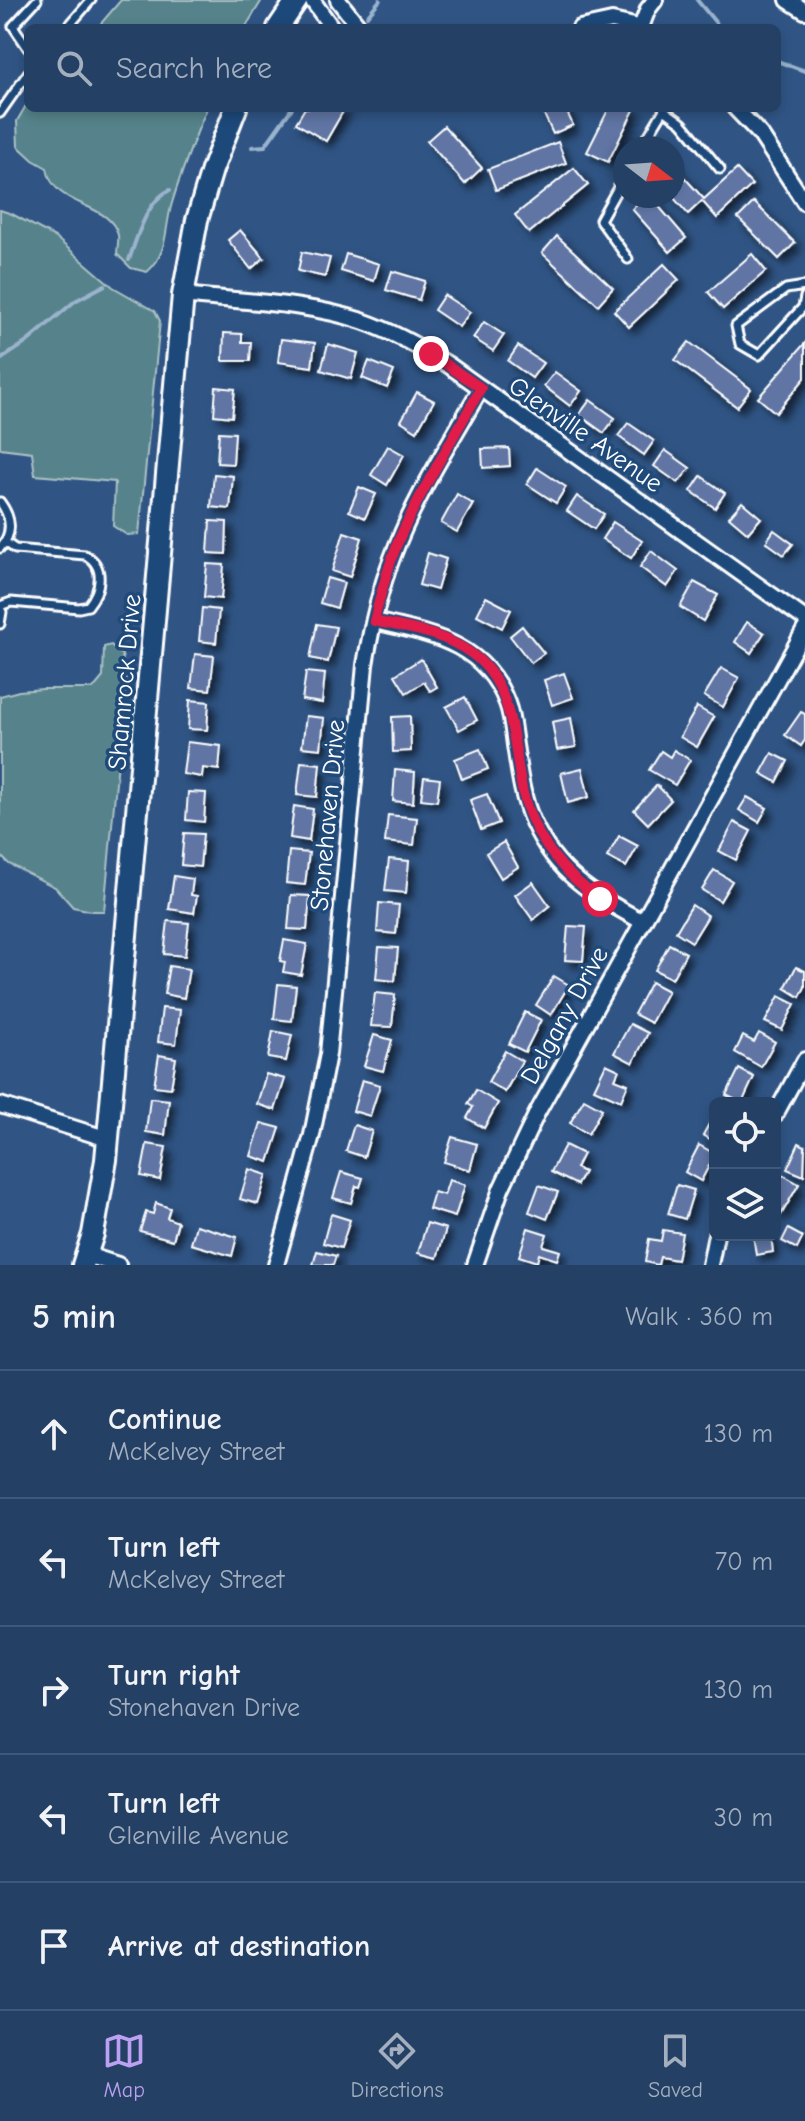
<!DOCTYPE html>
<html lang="en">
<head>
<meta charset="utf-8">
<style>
	body { margin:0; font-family:"Comic Neue",sans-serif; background:#304b6d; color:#f1f3f6 }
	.controls { position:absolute; right:24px; bottom:24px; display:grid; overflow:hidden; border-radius:12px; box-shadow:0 4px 12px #0003 }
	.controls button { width:72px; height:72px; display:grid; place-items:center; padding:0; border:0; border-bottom:2px solid #415978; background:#244064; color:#f1f3f6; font:40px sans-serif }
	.compass { position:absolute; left:613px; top:136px; width:72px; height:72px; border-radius:50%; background:#244064; box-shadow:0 4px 12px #0003; rotate:107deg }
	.stop { position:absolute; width:24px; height:24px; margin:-18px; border:6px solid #e11d48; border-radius:50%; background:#fff }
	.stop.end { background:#e11d48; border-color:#fff; box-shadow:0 2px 8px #0008 }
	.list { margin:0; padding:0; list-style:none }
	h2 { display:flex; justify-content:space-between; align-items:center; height:104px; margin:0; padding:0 32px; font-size:34px }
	h2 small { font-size:26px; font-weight:400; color:#a3afbf }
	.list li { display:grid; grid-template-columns:52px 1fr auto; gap:24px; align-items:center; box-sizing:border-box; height:128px; padding:0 32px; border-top:2px solid #415978 }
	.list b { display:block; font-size:30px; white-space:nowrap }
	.list p { margin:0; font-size:26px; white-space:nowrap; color:#a3afbf }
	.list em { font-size:26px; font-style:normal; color:#a3afbf }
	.icon { flex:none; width:44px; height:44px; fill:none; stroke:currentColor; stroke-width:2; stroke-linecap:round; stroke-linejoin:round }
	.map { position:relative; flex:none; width:805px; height:1265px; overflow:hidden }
	.search { position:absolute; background:#244064; box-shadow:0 4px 12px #0003; left:24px; right:24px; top:24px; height:88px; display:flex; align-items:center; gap:20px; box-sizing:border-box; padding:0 28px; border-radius:12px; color:#a3afbf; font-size:30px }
	.sheet { height:744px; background:#244064 }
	nav { display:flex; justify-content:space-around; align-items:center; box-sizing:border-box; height:112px; border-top:2px solid #415978; background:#244064; font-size:22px; color:#a3afbf }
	nav a { display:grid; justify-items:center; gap:4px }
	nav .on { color:#bca0f2 }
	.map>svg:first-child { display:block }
</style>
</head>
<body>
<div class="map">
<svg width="805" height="1265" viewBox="0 0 805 1265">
	<defs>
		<filter id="shadow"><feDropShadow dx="5.5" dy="5.5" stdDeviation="4" flood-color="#0009"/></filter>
	</defs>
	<rect width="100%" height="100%" fill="#305585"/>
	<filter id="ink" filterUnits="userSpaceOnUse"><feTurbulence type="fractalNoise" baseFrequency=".0125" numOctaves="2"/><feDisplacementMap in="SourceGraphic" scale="16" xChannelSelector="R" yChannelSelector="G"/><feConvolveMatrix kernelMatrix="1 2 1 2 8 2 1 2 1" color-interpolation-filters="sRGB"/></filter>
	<g filter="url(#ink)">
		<g fill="#57838b" stroke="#abc1c5" stroke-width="2">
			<polygon points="121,0 262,0 245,28 97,28"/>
			<path d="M28,102V108H207C194,139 182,170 172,203C164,229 169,253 147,272L131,268L117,254C117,249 119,241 118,235C110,201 52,208 47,168L33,160L18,146L17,121Z"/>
			<polygon points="0,210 12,214 55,237 113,287 155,311 160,321 139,534 127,535 113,526 115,482 35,475 32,452 0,448"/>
			<polygon points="111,645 122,655 126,676 104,911 92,911 73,907 55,887 9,864 0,855 0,696 19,691 43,689 93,689 103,677 104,647"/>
		</g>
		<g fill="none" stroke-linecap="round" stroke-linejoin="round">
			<g stroke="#9ab3ce" stroke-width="4">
				<polyline points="697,0 720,28"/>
				<polyline points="367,16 380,0"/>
				<polyline points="777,61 805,71"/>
				<polyline points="252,147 265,146 292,108"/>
				<path d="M129,260C137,237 147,200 170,190"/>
				<polyline points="0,360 27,342 75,301 105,285"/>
			</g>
		</g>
		<g fill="#6075a4" stroke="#fff" stroke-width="2" filter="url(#shadow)">
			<polygon points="305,108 345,108 326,141 296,123"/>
			<polygon points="541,108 565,108 573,125 553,134"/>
			<polygon points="609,108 635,108 608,162 587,152"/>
			<polygon points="444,126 482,168 465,184 427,141"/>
			<polygon points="558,142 566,163 496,190 488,169"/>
			<polygon points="673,165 704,199 737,169 752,185 717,218 702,201 688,214 672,196"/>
			<polygon points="574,168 588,185 529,233 515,215"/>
			<polygon points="646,196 650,196 686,238 670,252 632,209"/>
			<polygon points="754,202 795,243 779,259 738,218"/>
			<polygon points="240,230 264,258 251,269 228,240"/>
			<polygon points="557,236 613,288 598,305 542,253"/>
			<polygon points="302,252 330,258 325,277 298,271"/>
			<polygon points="346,254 379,264 374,281 341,271"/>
			<polygon points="752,254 766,271 723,309 708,292"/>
			<polygon points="664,264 679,280 629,327 614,311"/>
			<polygon points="392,271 425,281 419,300 386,290"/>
			<polygon points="444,295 470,312 459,327 434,310"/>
			<polygon points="484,322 504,335 493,351 473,338"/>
			<polygon points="224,333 242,334 242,342 251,342 250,361 223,361"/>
			<polygon points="281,339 315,343 312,367 278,362"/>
			<polygon points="689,342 751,389 737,407 675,360"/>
			<polygon points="805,343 805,378 776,413 758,398"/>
			<polygon points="328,344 358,353 351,379 321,370"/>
			<polygon points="518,346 543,363 532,378 508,361"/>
			<polygon points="369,361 394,371 387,388 362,378"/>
			<polygon points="555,372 581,391 570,406 544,386"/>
			<polygon points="216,387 235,389 232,417 214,415"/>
			<polygon points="417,392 434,401 417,431 401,421"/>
			<polygon points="590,400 615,418 604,433 579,415"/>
			<polygon points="628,423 654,441 644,455 618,436"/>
			<polygon points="219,432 235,433 233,464 217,463"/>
			<polygon points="388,446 404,455 387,485 371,475"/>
			<polygon points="509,448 510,466 483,468 482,449"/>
			<polygon points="665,450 690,468 678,483 654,466"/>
			<polygon points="537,468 566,487 556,503 527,484"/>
			<polygon points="214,474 233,476 230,509 211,507"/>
			<polygon points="701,476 725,493 715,508 691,491"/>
			<polygon points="359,487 376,494 365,518 349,511"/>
			<polygon points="457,494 473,504 457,532 441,523"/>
			<polygon points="577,496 604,514 594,529 567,511"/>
			<polygon points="742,502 761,518 748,533 729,517"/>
			<polygon points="210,521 227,522 226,554 208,553"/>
			<polygon points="613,522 642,541 631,558 602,539"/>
			<polygon points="774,530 793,544 784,555 766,542"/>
			<polygon points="344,532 362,538 350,577 332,571"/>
			<polygon points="651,551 678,571 667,587 640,567"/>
			<polygon points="428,553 446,559 437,590 419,585"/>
			<polygon points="207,564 224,565 221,599 204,597"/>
			<polygon points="327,578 344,583 337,608 320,603"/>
			<polygon points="694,582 718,595 703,621 680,607"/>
			<polygon points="486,597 511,610 502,628 477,615"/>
			<polygon points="202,608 219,610 216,643 199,641"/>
			<polygon points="747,622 764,633 751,653 735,642"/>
			<polygon points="317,624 336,627 328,662 310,658"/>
			<polygon points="522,626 544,653 531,663 510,636"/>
			<polygon points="195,654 214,656 210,690 191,688"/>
			<polygon points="421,659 437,687 430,691 424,682 406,693 395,675"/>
			<polygon points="721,668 739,678 723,707 704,696"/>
			<polygon points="306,672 325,674 322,703 302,700"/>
			<polygon points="564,673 573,698 552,705 544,680"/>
			<polygon points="465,697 477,720 459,730 446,707"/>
			<polygon points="190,700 209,702 207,730 188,729"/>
			<polygon points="697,707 714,717 697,747 680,737"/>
			<polygon points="801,712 805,714 805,740 801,746 785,735"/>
			<polygon points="306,716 324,718 321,749 302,747"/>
			<polygon points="410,716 411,751 393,752 392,717"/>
			<polygon points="571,718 576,747 557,750 552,722"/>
			<polygon points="187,742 221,746 219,770 203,768 202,777 183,774"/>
			<polygon points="480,749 488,769 462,779 455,759"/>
			<polygon points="674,750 690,760 675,785 649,770 661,751 670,757"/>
			<polygon points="772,753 788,761 777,782 761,773"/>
			<polygon points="301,762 320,764 317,797 297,795"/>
			<polygon points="582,768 589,797 568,803 561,773"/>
			<polygon points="395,770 415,772 413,803 393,801"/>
			<polygon points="424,777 440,779 437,801 421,799"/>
			<polygon points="657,785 671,800 648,824 634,810"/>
			<polygon points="188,792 206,793 204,822 186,820"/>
			<polygon points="487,794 499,823 481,830 470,800"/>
			<polygon points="747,797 767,808 759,822 739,810"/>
			<polygon points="294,806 313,809 309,841 290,838"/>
			<polygon points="388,815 417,818 414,845 385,842"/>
			<polygon points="734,822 751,831 736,860 719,851"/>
			<polygon points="184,833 203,834 200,867 181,865"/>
			<polygon points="619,836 638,846 626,867 607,857"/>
			<polygon points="504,842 518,867 501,878 486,853"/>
			<polygon points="289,851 309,853 305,885 286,883"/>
			<polygon points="389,859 409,861 406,893 385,891"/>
			<polygon points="714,870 732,881 720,901 702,890"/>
			<polygon points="174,876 193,879 191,895 197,896 194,913 169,909"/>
			<polygon points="533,882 550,906 533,920 515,895"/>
			<polygon points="291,895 310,896 307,930 288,929"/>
			<polygon points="379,903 399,905 396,934 377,932"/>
			<polygon points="692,905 708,916 692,942 676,932"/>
			<polygon points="168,921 189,923 185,956 164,954"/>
			<polygon points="568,926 586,927 583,961 565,960"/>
			<polygon points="284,940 307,944 301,975 283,972 285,962 280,961"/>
			<polygon points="669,944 686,953 672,979 655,970"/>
			<polygon points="379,947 398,948 395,981 376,979"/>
			<polygon points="169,966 189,969 184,998 164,994"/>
			<polygon points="796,967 805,971 805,987 800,997 785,988"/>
			<polygon points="554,976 569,985 551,1015 536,1005"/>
			<polygon points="651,982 668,991 651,1023 634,1014"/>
			<polygon points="278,984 296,986 292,1021 274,1019"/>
			<polygon points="375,993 395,995 392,1027 371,1026"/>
			<polygon points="779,996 795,1004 782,1030 765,1022"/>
			<polygon points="162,1008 180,1010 176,1044 158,1042"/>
			<polygon points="525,1012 541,1020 525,1052 509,1044"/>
			<polygon points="630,1024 648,1033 633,1063 614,1053"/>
			<polygon points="273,1031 292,1035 286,1061 268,1058"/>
			<polygon points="759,1033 775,1042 761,1067 735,1052 743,1036 754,1042"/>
			<polygon points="374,1035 392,1040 383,1071 364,1066"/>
			<polygon points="505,1051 522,1061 505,1092 488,1082"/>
			<polygon points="159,1055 176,1058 171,1088 154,1086"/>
			<polygon points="606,1064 619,1070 615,1079 628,1084 621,1101 594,1089"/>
			<polygon points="739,1069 754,1077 742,1103 726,1095"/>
			<polygon points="266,1074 285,1079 275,1110 257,1104"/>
			<polygon points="362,1080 380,1085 370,1116 353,1111"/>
			<polygon points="476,1090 498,1103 484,1128 467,1118 473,1107 468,1104"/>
			<polygon points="150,1098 169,1100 165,1135 146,1132"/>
			<polygon points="584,1099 602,1109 588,1134 570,1123"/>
			<polygon points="715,1113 715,1142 703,1135"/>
			<polygon points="261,1123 280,1128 269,1162 251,1156"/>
			<polygon points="354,1125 372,1131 364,1157 346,1151"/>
			<polygon points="452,1137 477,1144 470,1170 444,1162"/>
			<polygon points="799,1143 805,1146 804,1176 787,1169"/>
			<polygon points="147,1144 166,1147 160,1180 141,1176"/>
			<polygon points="565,1145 583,1154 576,1168 584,1172 577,1185 551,1172"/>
			<polygon points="699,1145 715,1154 701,1181 685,1172"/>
			<polygon points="249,1169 267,1175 258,1204 240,1199"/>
			<polygon points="341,1172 363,1178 360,1187 356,1186 351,1203 333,1198"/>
			<polygon points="783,1175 799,1184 781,1215 775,1211 775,1188"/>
			<polygon points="449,1180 465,1185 455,1217 429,1209 434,1192 444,1195"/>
			<polygon points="539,1185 558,1192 547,1219 529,1212"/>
			<polygon points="677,1185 694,1190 685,1219 668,1214"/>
			<polygon points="156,1203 170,1208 167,1218 178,1222 173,1240 140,1231 146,1212 153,1214"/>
			<polygon points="331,1214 350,1220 341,1248 323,1243"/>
			<polygon points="427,1223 446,1229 437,1258 418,1253"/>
			<polygon points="196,1225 237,1237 232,1256 191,1244"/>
			<polygon points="528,1228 547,1234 543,1246 560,1251 557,1260 539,1254 537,1262 519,1256"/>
			<polygon points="788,1229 803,1237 797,1249 782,1241"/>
			<polygon points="663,1230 682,1233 677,1260 660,1257 658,1265 645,1262 649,1239 661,1241"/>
			<polygon points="753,1235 771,1235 773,1252 756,1255"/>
			<polygon points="317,1251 336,1256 333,1265 313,1265"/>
		</g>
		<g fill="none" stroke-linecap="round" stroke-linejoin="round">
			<defs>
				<g id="lane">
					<polyline points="67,28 91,0"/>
					<polyline points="28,48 13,26 37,0"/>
					<polyline points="664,110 682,123 720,169"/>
					<polyline points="0,113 28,73"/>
					<polyline points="641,148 665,108"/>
					<polyline points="625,175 600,220 628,259"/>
					<polyline points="805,286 786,289 736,326 740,344 759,355 803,307 805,297"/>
					<path d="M0,502C11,517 14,533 0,548"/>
					<path d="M0,606L11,602L79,608L88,606C101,590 106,566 85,555L15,549L5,542"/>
					<polyline points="0,608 2,612 0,624"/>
				</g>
				<g id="street">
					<polyline points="312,0 332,28"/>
					<polyline points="338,0 360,28"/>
					<polyline points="788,0 805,11"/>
					<polyline points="641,27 648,9 655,0"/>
					<polyline points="580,28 612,21 643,28"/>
					<polyline points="735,108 760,134 805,203"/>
					<path d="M183,295C242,302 305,302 362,321C394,332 422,348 450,366L805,619"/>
					<path d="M374,621C430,634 484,642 507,703C512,716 513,731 515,745C519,771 522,798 533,822C557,875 594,895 643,922"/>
					<polyline points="0,1105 108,1139"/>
					<polyline points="775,1115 805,1060"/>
					<polyline points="87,1255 118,1265"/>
					<path d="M276,1265L312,1135L328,1054L365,665C371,629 379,592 392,558C414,498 450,443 481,388"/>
					<polyline points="475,1265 501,1189 537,1113 805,629"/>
					<polyline points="710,1265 716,1235"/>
				</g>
				<g id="secondary">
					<polyline points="278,28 297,0"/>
					<polyline points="83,1265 93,1234 106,1160 183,295 197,220 212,170 236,108"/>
				</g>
			</defs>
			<use href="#lane" stroke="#fff" stroke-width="13"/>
			<use href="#street" stroke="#fff" stroke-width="20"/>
			<use href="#secondary" stroke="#fff" stroke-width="26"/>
			<use href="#lane" stroke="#1f4a7a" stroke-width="7"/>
			<use href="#street" stroke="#1f4a7a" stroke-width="14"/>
			<use href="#secondary" stroke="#1f4a7a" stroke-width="20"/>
		</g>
	</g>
	<g fill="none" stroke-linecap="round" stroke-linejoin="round" filter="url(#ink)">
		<path stroke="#e11d48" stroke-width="10" d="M431,354L481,388C454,437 423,486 400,537C389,564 381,592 374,621C407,628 444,633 472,654C516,687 512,744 523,793C533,837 563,874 600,899"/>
	</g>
	<g text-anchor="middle" stroke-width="7" stroke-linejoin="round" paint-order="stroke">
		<g font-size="26" fill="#fff" stroke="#1f4a7a">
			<text transform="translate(586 434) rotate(35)" y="9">Glenville Avenue</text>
			<text transform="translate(124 682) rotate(-85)" y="9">Shamrock Drive</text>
			<text transform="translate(327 815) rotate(-85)" y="9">Stonehaven Drive</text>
			<text transform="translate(564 1015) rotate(-61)" y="9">Delgany Drive</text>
		</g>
	</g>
</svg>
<div class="controls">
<button><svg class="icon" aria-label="locate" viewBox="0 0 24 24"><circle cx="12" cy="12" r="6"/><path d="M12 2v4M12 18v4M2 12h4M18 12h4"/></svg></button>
<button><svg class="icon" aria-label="layers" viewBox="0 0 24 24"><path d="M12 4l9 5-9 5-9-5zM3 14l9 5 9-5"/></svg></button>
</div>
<svg class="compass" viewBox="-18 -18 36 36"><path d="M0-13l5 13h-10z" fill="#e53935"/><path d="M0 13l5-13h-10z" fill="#a3afbf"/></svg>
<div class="stop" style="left:600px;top:899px"></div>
<div class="stop end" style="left:431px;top:354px"></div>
<div class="search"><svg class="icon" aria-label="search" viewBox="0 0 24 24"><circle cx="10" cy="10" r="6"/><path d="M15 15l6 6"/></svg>Search here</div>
</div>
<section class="sheet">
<h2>5 min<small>Walk · 360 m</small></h2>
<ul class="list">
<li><svg class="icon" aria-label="ahead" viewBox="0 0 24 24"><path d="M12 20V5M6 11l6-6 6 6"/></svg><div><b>Continue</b><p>McKelvey Street</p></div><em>130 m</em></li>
<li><svg class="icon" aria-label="left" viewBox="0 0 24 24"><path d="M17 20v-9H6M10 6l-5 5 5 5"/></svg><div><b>Turn left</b><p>McKelvey Street</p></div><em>70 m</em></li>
<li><svg class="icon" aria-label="right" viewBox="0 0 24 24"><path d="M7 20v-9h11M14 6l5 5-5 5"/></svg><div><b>Turn right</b><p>Stonehaven Drive</p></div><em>130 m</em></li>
<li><svg class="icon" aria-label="left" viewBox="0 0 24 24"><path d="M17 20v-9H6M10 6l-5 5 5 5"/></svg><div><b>Turn left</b><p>Glenville Avenue</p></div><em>30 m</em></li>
<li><svg class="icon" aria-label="arrive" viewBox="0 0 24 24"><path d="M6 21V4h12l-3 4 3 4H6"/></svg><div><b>Arrive at destination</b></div></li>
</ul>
</section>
<nav>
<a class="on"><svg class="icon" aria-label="map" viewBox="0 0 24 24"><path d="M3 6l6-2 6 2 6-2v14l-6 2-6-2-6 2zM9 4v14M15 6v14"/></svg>Map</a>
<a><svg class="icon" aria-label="directions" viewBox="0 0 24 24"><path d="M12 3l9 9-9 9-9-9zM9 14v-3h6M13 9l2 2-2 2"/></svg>Directions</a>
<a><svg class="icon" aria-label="saved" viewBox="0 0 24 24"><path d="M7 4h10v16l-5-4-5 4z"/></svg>Saved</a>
</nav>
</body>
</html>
